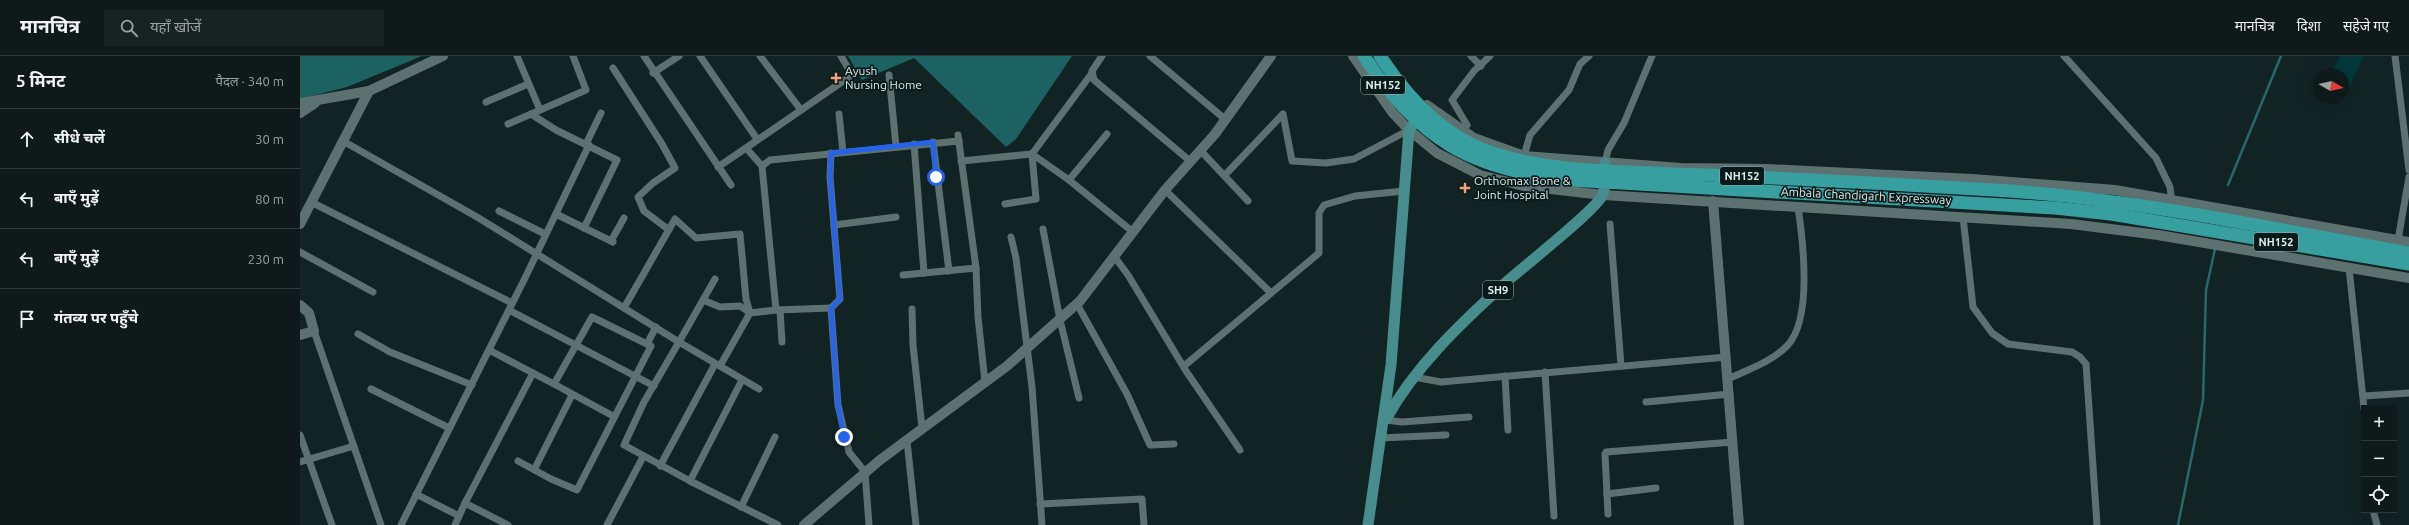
<!DOCTYPE html>
<html lang="hi">
<head>
<meta charset="utf-8">
<style>
	body { margin:0; font-family:Ubuntu,"Noto Sans Devanagari",sans-serif; background:#172323; color:#f1f3f6 }
	.controls { position:absolute; right:12px; bottom:12px; display:grid; overflow:hidden; border-radius:0px; box-shadow:0 4px 16px #0002 }
	.controls button { width:36px; height:36px; display:grid; place-items:center; padding:0; border:0; border-bottom:1px solid #2e3839; background:#0e1a1a; color:#f1f3f6; font:20px sans-serif }
	.compass { position:absolute; left:2013px; top:12px; width:36px; height:36px; border-radius:50%; background:#0e1a1a; box-shadow:0 4px 16px #0002; rotate:99deg }
	.stop { position:absolute; width:12px; height:12px; margin:-9px; border:3px solid #2563eb; border-radius:50%; background:#fff }
	.stop.end { background:#2563eb; border-color:#fff; box-shadow:0 1px 4px #0008 }
	.list { margin:0; padding:0; list-style:none }
	h2 { display:flex; justify-content:space-between; align-items:center; height:52px; margin:0; padding:0 16px; font-size:17px }
	h2 small { font-size:13px; font-weight:400; color:#9ba1a2 }
	.list li { display:grid; grid-template-columns:26px 1fr auto; gap:12px; align-items:center; box-sizing:border-box; height:60px; padding:0 16px; border-top:1px solid #2e3839 }
	.list b { display:block; font-size:15px; white-space:nowrap }
	.list em { font-size:13px; font-style:normal; color:#9ba1a2 }
	.icon { flex:none; width:22px; height:22px; fill:none; stroke:currentColor; stroke-width:2; stroke-linecap:round; stroke-linejoin:round }
	.map { position:relative; flex:none; width:2109px; height:469px; overflow:hidden }
	header { display:flex; align-items:center; gap:24px; box-sizing:border-box; height:56px; padding:0 20px; background:#0e1a1a; border-bottom:1px solid #2e3839 }
	header strong { font-size:19px }
	nav { display:flex; gap:22px; margin-inline-start:auto; font-size:14px }
	.search { width:280px; height:36px; background:#172323; display:flex; align-items:center; gap:10px; box-sizing:border-box; padding:0 14px; border-radius:0px; color:#9ba1a2; font-size:15px }
	main { display:flex }
	aside { flex:1; background:#0e1a1a }
	.map>svg:first-child { display:block }
</style>
</head>
<body>
<header>
<strong>मानचित्र</strong>
<div class="search"><svg class="icon" aria-label="search" viewBox="0 0 24 24"><circle cx="10" cy="10" r="6"/><path d="M15 15l6 6"/></svg>यहाँ खोजें</div>
<nav><a>मानचित्र</a><a>दिशा</a><a>सहेजे गए</a></nav>
</header>
<main>
<aside>
<h2>5 मिनट<small>पैदल · 340 m</small></h2>
<ul class="list">
<li><svg class="icon" aria-label="ahead" viewBox="0 0 24 24"><path d="M12 20V5M6 11l6-6 6 6"/></svg><div><b>सीधे चलें</b></div><em>30 m</em></li>
<li><svg class="icon" aria-label="left" viewBox="0 0 24 24"><path d="M17 20v-9H6M10 6l-5 5 5 5"/></svg><div><b>बाएँ मुड़ें</b></div><em>80 m</em></li>
<li><svg class="icon" aria-label="left" viewBox="0 0 24 24"><path d="M17 20v-9H6M10 6l-5 5 5 5"/></svg><div><b>बाएँ मुड़ें</b></div><em>230 m</em></li>
<li><svg class="icon" aria-label="arrive" viewBox="0 0 24 24"><path d="M6 21V4h12l-3 4 3 4H6"/></svg><div><b>गंतव्य पर पहुँचे</b></div></li>
</ul>
</aside>
<div class="map">
<svg width="2109" height="469" viewBox="0 0 2109 469">
	<rect width="100%" height="100%" fill="#122323"/>
	<polygon fill="#013839" points="2040,0 2064,0 2048,34 2043,32 2043,18 2031,18"/>
	<g fill="#1c6263">
		<polygon points="0,0 122,0 47,31 0,43"/>
		<polygon points="548,0 772,0 716,83 706,91 614,2 562,24"/>
	</g>
	<g fill="none" stroke-linecap="round" stroke-linejoin="round">
		<g stroke="#256a6b" stroke-width="2.5">
			<polyline points="1928,129 1981,0"/>
			<polyline points="1878,469 1903,344 1906,234 1915,193"/>
		</g>
		<g stroke="#5e7171" stroke-width="7">
			<polyline points="217,0 240,54"/>
			<polyline points="344,0 431,129"/>
			<polyline points="400,0 457,83"/>
			<polyline points="460,0 501,54"/>
			<polyline points="541,0 552,19 446,92 462,110 470,104 659,85"/>
			<polyline points="802,0 792,15 794,24 890,105"/>
			<polyline points="850,0 926,64"/>
			<polyline points="1171,0 1181,10"/>
			<polyline points="1764,0 1856,102 1870,131 1872,148"/>
			<polyline points="2095,0 2109,114"/>
			<polyline points="313,12 362,88 375,112 353,127 338,141 344,155 369,174"/>
			<polyline points="353,17 379,0"/>
			<polyline points="589,19 596,90"/>
			<polyline points="186,46 228,28"/>
			<polyline points="231,58 256,74 317,104 284,172"/>
			<polyline points="539,58 543,96"/>
			<polyline points="208,68 286,34 273,0"/>
			<polyline points="1167,69 1152,44 1174,15 1190,0"/>
			<polyline points="658,79 676,212 678,261 685,326"/>
			<polyline points="43,85 177,161 379,286 415,223"/>
			<polyline points="633,86 649,215"/>
			<polyline points="286,88 301,57"/>
			<polyline points="614,88 624,217"/>
			<polyline points="900,94 948,145"/>
			<polyline points="531,97 530,121 540,243 531,252 538,349 549,396 565,416 569,469"/>
			<polyline points="1224,100 1230,79 1269,34 1280,8 1289,0"/>
			<polyline points="661,105 732,98 769,124 833,176"/>
			<polyline points="1305,107 1308,94 1324,67 1352,0"/>
			<polyline points="462,110 476,254 531,252"/>
			<polyline points="418,111 446,92"/>
			<polyline points="925,119 983,58 992,105 1026,107 1054,103 1109,74"/>
			<polyline points="769,124 807,78"/>
			<polyline points="865,134 971,237"/>
			<polyline points="11,146 212,247"/>
			<polyline points="705,148 736,143 732,98 792,17"/>
			<polyline points="199,155 245,178"/>
			<polyline points="256,158 313,186"/>
			<polyline points="1663,161 1673,251 1692,277 1708,288 1772,296 1780,301 1786,308 1797,469"/>
			<polyline points="1310,168 1321,310"/>
			<polyline points="534,169 596,161"/>
			<polyline points="743,173 760,264 779,342"/>
			<polyline points="711,181 716,202 732,331 742,469"/>
			<polyline points="2098,184 2109,121"/>
			<polyline points="311,185 324,162"/>
			<polyline points="0,196 73,236"/>
			<polyline points="814,200 828,219 886,315 940,394"/>
			<polyline points="2049,212 2064,352"/>
			<polyline points="603,219 676,212"/>
			<polyline points="777,248 827,338 850,389 874,388"/>
			<polyline points="324,252 375,163 396,182 440,178 446,243 450,257 440,250 420,251 403,244"/>
			<polyline points="612,253 613,289 622,372"/>
			<polyline points="209,254 354,330"/>
			<polyline points="480,254 482,286"/>
			<polyline points="14,275 81,469"/>
			<polyline points="58,278 90,296 172,329"/>
			<polyline points="347,288 356,271"/>
			<polyline points="189,294 254,328 292,261 351,290 277,434 251,423 218,405"/>
			<polyline points="420,310 450,257 476,254"/>
			<polyline points="884,310 1019,197 1019,157 1024,149 1055,140 1104,135"/>
			<polyline points="1245,316 1254,460"/>
			<polyline points="1205,320 1208,374"/>
			<polyline points="1114,321 1141,326 1427,301"/>
			<path d="M1428,323C1449,313 1471,306 1487,290C1513,263 1503,185 1498,151"/>
			<polyline points="442,324 390,425 478,469"/>
			<polyline points="254,328 313,360"/>
			<polyline points="71,333 149,372"/>
			<polyline points="2064,340 2109,337"/>
			<polyline points="1346,346 1430,338"/>
			<polyline points="1086,364 1102,366 1169,361"/>
			<polyline points="0,379 32,469"/>
			<polyline points="1081,382 1146,379"/>
			<polyline points="607,385 616,469"/>
			<polyline points="0,406 54,390"/>
			<polyline points="360,410 415,308"/>
			<polyline points="235,412 272,339"/>
			<polyline points="390,425 324,389 344,346 379,286 459,333"/>
			<polyline points="116,438 159,460"/>
			<polyline points="1307,438 1356,432"/>
			<polyline points="740,448 842,443 844,469"/>
			<polyline points="441,451 475,381"/>
			<polyline points="2073,454 2077,469"/>
			<polyline points="1308,458 1305,398 1306,396 1433,386"/>
			<polyline points="101,469 225,222 289,89"/>
			<polyline points="155,469 165,447"/>
			<polyline points="208,469 165,447 233,317"/>
			<polyline points="307,469 343,401"/>
		</g>
		<g stroke="#5e7171" stroke-width="10">
			<polyline points="1053,0 1092,56 1109,74 1137,97 1180,119 1224,130 1303,139 1771,168 1858,179 2109,222"/>
			<polyline points="0,47 69,35 143,0"/>
			<polyline points="1127,49 1174,82 1224,100 1381,112 1466,113 1672,123 1815,134 2109,186"/>
			<polyline points="0,57 15,47"/>
			<polyline points="1413,145 1439,469"/>
			<polyline points="0,168 69,35"/>
			<polyline points="0,249 9,257 14,275 0,279"/>
			<polyline points="504,469 580,404 707,310 780,245 865,134 915,78 971,0"/>
		</g>
		<g stroke="#478d8d" stroke-width="11">
			<path d="M1086,363C1115,311 1159,269 1203,229C1219,214 1299,152 1303,138C1306,129 1304,117 1305,107"/>
			<polyline points="1068,469 1091,309 1109,74 1121,58"/>
		</g>
		<g stroke="#389fa0" stroke-width="13">
			<path d="M1064,0C1118,83 1171,114 1270,124L1755,152L1811,158L2109,208"/>
			<path d="M1080,0C1107,41 1143,81 1192,97C1256,118 1339,116 1406,119C1502,123 1597,128 1693,134C1833,142 1971,173 2109,197"/>
		</g>
	</g>
	<g fill="none" stroke-linecap="round" stroke-linejoin="round">
		<polyline stroke="#2563eb" stroke-width="5" points="544,381 538,349 531,252 540,243 530,121 531,97 633,86 636,121"/>
	</g>
	<g fill="#f1a17c" stroke="#081a1a" stroke-width="1.5">
		<path d="M534 16h4v4h4v4h-4v4h-4v-4h-4v-4h4z"/>
		<path d="M1163 126h4v4h4v4h-4v4h-4v-4h-4v-4h4z"/>
	</g>
	<g text-anchor="middle" stroke-width="3.5" stroke-linejoin="round" paint-order="stroke">
		<g fill="#081a1a" stroke="#a1aeae" stroke-width="1">
			<rect x="1061" y="20" width="44" height="18" rx="3"/>
			<rect x="1420" y="111" width="44" height="18" rx="3"/>
			<rect x="1954" y="177" width="44" height="18" rx="3"/>
			<rect x="1183" y="225" width="30" height="18" rx="3"/>
		</g>
		<g font-size="11" font-weight="bold" fill="#e2eded">
			<text x="1083" y="33">NH152</text>
			<text x="1442" y="124">NH152</text>
			<text x="1976" y="190">NH152</text>
			<text x="1198" y="238">SH9</text>
		</g>
		<g font-size="12" fill="#e2eded" stroke="#081a1a" text-anchor="start">
			<text x="545" y="19">Ayush<tspan x="545" dy="14">Nursing Home</tspan></text>
			<text x="1174" y="129">Orthomax Bone &amp;<tspan x="1174" dy="14">Joint Hospital</tspan></text>
		</g>
		<g font-size="12" fill="#e2eded" stroke="#081a1a">
			<text transform="translate(1566 140) rotate(3)" y="4">Ambala Chandigarh Expressway</text>
		</g>
	</g>
</svg>
<div class="controls">
<button>+</button>
<button>−</button>
<button><svg class="icon" aria-label="locate" viewBox="0 0 24 24"><circle cx="12" cy="12" r="6"/><path d="M12 2v4M12 18v4M2 12h4M18 12h4"/></svg></button>
</div>
<svg class="compass" viewBox="-18 -18 36 36"><path d="M0-13l5 13h-10z" fill="#e53935"/><path d="M0 13l5-13h-10z" fill="#9ba1a2"/></svg>
<div class="stop" style="left:636px;top:121px"></div>
<div class="stop end" style="left:544px;top:381px"></div>
</div>
</main>
</body>
</html>
